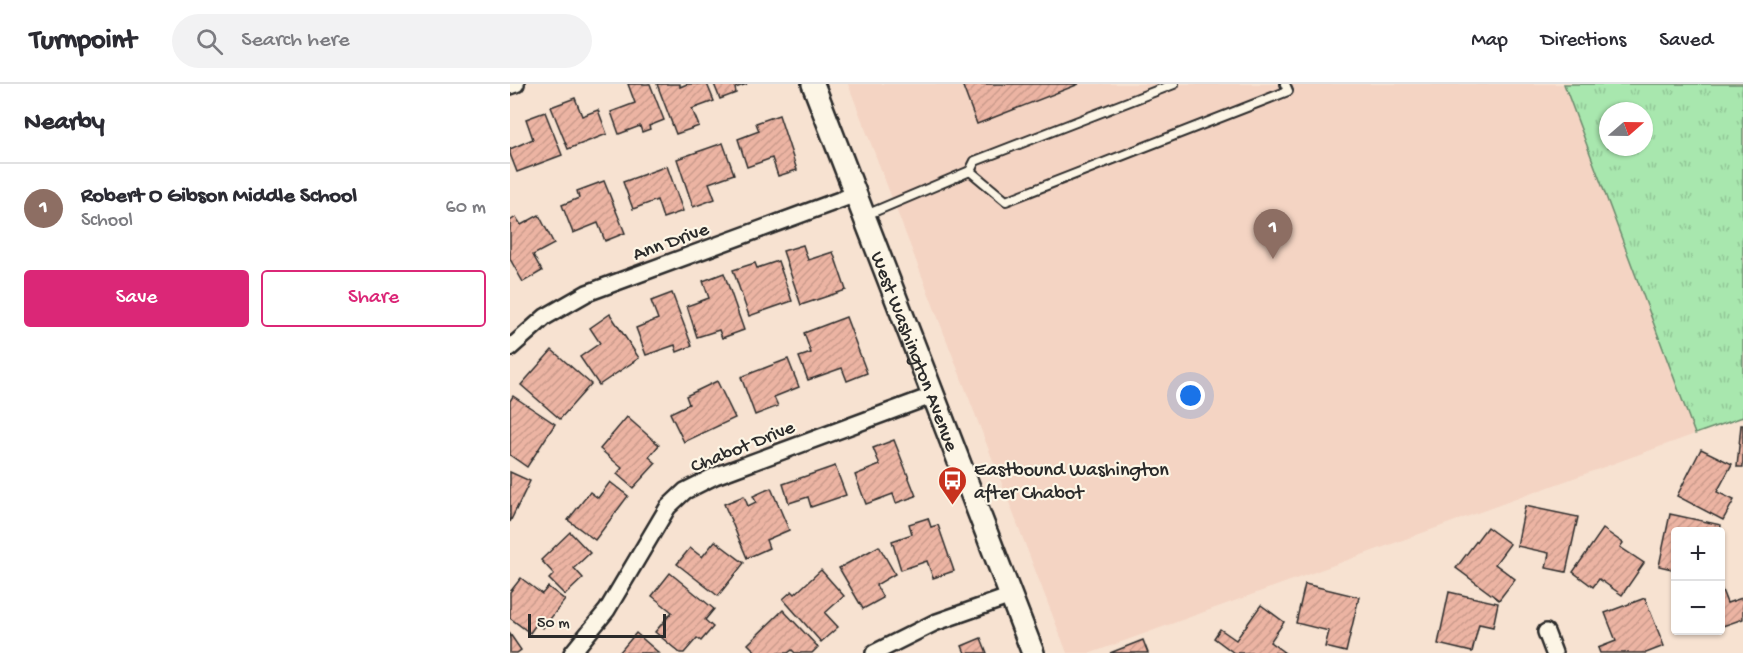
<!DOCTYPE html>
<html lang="en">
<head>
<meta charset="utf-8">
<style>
	body { margin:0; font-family:"Gochi Hand",sans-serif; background:#f2f2f3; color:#2b2b33 }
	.controls { position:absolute; right:18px; bottom:18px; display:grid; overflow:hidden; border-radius:6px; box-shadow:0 2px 4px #0004 }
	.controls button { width:54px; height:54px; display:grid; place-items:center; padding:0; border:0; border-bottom:2px solid #e1e1e2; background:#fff; color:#2b2b33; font:30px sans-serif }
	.compass { position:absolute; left:1089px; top:18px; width:54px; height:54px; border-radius:50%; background:#fff; box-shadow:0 2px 4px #0004; rotate:70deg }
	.scale { position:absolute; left:18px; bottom:15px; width:138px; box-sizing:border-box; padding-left:6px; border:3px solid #2b2b2b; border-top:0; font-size:16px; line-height:21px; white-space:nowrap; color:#2b2b2b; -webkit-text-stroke:4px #fcf5e5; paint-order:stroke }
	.you { position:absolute; left:681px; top:312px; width:21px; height:21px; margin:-15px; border:4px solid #fff; border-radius:50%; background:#1a73e8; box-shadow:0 0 0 9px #1a73e833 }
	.badge { display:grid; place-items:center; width:39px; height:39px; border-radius:50%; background:#db2777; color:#fff; font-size:20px; font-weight:700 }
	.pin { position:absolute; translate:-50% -50px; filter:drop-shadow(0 2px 3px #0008) }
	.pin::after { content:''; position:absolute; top:32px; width:21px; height:18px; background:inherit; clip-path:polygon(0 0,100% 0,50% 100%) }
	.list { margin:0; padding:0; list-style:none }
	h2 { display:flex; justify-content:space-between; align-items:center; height:78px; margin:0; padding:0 24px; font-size:26px }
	h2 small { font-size:20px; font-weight:400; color:#7c7c81 }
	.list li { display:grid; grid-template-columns:39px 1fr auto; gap:18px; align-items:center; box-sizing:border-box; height:90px; padding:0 24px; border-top:2px solid #e1e1e2 }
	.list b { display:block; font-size:22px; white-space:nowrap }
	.list p { margin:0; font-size:20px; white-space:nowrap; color:#7c7c81 }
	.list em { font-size:20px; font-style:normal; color:#7c7c81 }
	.actions { display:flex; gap:12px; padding:18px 24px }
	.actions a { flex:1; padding:14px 0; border:2px solid #db2777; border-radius:6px; text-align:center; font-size:21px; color:#db2777 }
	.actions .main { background:#db2777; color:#fff }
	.icon { flex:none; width:33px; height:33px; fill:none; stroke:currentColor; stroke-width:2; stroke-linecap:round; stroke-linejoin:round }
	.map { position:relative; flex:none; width:1233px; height:569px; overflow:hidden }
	header { display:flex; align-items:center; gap:36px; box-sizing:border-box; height:84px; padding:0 30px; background:#fff; border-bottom:2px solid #e1e1e2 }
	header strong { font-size:28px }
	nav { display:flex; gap:33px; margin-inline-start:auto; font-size:21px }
	.search { width:420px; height:54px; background:#f2f2f3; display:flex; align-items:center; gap:15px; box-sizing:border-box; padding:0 21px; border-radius:33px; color:#7c7c81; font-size:22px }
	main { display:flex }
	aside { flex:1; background:#fff }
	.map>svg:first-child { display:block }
</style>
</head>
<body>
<header>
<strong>Turnpoint</strong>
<div class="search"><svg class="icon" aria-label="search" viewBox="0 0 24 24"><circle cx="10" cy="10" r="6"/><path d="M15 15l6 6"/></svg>Search here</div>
<nav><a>Map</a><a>Directions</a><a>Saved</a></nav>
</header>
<main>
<aside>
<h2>Nearby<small></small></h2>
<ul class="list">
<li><span class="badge" style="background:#8d6e63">1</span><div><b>Robert O Gibson Middle School</b><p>School</p></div><em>60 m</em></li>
</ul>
<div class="actions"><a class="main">Save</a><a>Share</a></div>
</aside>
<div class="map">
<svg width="1233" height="569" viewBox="0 0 1233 569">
	<defs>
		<pattern id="grass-tufts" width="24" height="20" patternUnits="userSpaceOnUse" patternTransform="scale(1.5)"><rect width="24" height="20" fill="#a8e7ae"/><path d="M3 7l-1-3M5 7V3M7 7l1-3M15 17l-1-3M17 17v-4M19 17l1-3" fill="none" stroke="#91c696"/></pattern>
		<pattern id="building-hatch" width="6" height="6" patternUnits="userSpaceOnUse" patternTransform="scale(1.5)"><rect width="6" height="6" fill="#ecb4a3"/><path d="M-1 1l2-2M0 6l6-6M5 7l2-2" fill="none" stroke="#cb9b8c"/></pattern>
	</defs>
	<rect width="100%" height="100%" fill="#f7e2d1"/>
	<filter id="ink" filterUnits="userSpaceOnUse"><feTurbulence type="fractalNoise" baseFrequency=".0167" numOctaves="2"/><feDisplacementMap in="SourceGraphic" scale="12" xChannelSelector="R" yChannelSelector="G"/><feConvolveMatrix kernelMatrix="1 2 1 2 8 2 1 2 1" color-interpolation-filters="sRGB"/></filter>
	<g filter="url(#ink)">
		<polygon fill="#f4d4c3" points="338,0 1054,0 1185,350 581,569 557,569"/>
		<path fill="url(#grass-tufts)" stroke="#6a896c" stroke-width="1.5" fill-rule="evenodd" d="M1054,0H1233V333L1185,350ZM1098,27H1134V63H1098Z"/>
		<g fill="url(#building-hatch)" stroke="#2b2b2b" stroke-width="1.5">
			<polygon points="118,0 140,0 154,36 139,42 140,45 132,48 130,42 109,50 101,28 125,19"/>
			<polygon points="147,0 170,0 170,3 177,0 197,0 204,17 182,25 189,42 166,50"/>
			<polygon points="204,0 237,0 225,4 226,9 210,15"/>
			<polygon points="452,0 569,0 467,40"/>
			<polygon points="65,14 72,32 88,26 97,50 58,65 41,23"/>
			<polygon points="35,28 52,71 7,88 0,70 0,65 23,55 16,35"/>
			<polygon points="269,31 287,86 268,92 262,74 237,83 228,55 249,47 246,39"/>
			<polygon points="213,59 224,90 199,99 205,115 183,123 167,75"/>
			<polygon points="157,82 173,127 153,134 147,116 123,125 113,98"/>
			<polygon points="94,97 115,149 95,157 88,139 63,149 52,121 69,114 67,107"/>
			<polygon points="29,131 44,160 23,171 32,187 13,198 0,175 0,137 6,133 11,141"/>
			<polygon points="293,161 298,176 323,168 336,206 291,221 273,167"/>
			<polygon points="268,177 282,217 239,232 223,186 245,179 247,184"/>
			<polygon points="214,189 234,246 212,254 209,246 187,253 177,222 199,214 193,197"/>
			<polygon points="162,209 182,262 167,268 165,261 136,271 126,244 148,235 141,217"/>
			<polygon points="100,230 129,274 89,301 70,273 90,259 80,244"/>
			<polygon points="336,233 357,289 337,297 332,284 298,296 289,273 301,269 294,249"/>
			<polygon points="42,266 81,300 50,335 11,301"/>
			<polygon points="278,275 289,303 264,313 268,322 245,331 231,293"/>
			<polygon points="207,297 225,334 174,358 160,329 179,320 176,312"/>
			<polygon points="3,312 45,340 17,383 0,371 0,317"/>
			<polygon points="117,333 149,361 139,373 146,379 123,404 107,390 112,384 90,365"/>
			<polygon points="1231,341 1233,341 1233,383 1227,383"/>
			<polygon points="384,356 406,412 386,419 383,410 356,420 345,391 370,381 363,364"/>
			<polygon points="1191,365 1222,380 1207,408 1224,416 1213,436 1167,412"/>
			<polygon points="325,382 336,411 301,423 298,413 279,419 273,400"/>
			<polygon points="0,388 20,397 0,438"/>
			<polygon points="100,398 118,412 85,456 58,436 80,408 88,414"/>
			<polygon points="261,404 279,446 256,456 259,464 237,474 214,420 234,412 238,422 246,418 243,412"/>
			<polygon points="1015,422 1068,433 1056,488 1036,484 1039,469 1007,462"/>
			<polygon points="1160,430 1211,441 1210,448 1166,448 1166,486 1149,482"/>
			<polygon points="418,434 421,443 428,441 444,487 423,494 417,477 391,486 382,457 402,450 399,440"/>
			<polygon points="977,443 1000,460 985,480 1005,495 989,516 946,484"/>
			<polygon points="1093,445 1113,459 1110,463 1134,479 1112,511 1089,495 1083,503 1063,488"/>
			<polygon points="60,448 80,469 64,484 73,494 55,511 39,495 44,490 31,476"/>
			<polygon points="205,457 234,479 208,512 167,480 180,464 192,473"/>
			<polygon points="369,462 385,490 366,501 373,514 353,525 329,484"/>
			<polygon points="311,486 334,512 315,529 328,543 311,558 273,515 282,507 285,510"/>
			<polygon points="160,489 204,525 195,536 203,543 191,557 187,554 174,569 170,569 145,548 162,528 142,512"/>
			<polygon points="11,494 32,510 38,503 55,516 33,544 27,539 20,549 0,534 0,508"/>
			<polygon points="795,500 849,513 836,568 815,563 819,547 786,539"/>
			<polygon points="1210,501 1217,519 1232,514 1233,518 1233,535 1210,543"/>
			<polygon points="939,508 988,519 983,543 969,540 962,568 928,560"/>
			<polygon points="1135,514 1154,562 1136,569 1090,569 1088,564 1106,557 1095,529"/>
			<polygon points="751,521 774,538 760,558 775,569 724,569 704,554 710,545 726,556"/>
			<polygon points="273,526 308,563 302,569 285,569 282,566 278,569 247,569 238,560"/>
			<polygon points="126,549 149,569 109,569"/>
			<polygon points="0,550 11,566 7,569 0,569"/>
			<polygon points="471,554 477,569 455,569 452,562"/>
			<polygon points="633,556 638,569 600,569"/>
		</g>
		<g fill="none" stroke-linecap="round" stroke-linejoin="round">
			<defs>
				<g id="lane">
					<polyline points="460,87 496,117 778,7 775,0"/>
					<polyline points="356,131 460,87 465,77 664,0"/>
				</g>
				<g id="street">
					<polyline points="0,2 6,0"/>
					<polyline points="0,264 35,233 77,209 346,110"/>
					<polyline points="1036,548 1044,569"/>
					<polyline points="62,569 97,526 158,423 175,407 205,392 424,311"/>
					<polyline points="364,569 424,539 501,512"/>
				</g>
				<g id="secondary">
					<path id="s1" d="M303,0L523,569"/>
				</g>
			</defs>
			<use href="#lane" stroke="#2b2b2b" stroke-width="12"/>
			<use href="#street" stroke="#2b2b2b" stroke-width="20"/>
			<use href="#secondary" stroke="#2b2b2b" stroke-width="26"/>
			<use href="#lane" stroke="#fcf5e5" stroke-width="8"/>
			<use href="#street" stroke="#fcf5e5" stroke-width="15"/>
			<use href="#secondary" stroke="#fcf5e5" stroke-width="21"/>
		</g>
	</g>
	<defs>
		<symbol id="bus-pin" viewBox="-11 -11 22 30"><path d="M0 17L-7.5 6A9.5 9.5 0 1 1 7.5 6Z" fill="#c8321e" stroke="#fcf5e5"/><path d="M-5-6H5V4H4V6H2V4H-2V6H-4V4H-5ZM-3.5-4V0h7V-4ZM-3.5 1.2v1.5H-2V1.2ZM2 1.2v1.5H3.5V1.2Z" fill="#fff"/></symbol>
	</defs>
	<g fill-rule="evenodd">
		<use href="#bus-pin" x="426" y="380" width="33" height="45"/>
	</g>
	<g text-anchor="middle" stroke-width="4.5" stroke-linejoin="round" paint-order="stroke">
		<g font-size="20" fill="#2b2b2b" stroke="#fcf5e5">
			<text transform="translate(160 156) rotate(-20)" y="7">Ann Drive</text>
			<text dy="7" stroke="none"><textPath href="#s1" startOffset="286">West Washington Avenue</textPath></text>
			<text transform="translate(232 361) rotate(-22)" y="7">Chabot Drive</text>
		</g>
		<g font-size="20" fill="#2b2b2b" stroke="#fcf5e5" text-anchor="start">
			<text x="464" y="391">Eastbound Washington<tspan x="464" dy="23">after Chabot</tspan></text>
		</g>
	</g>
</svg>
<div class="controls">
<button>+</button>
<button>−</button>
</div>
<svg class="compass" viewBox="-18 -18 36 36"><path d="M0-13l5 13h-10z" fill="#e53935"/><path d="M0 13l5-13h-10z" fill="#7c7c81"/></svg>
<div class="scale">50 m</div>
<div class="you"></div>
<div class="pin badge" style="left:763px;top:175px;background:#8d6e63">1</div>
</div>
</main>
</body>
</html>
